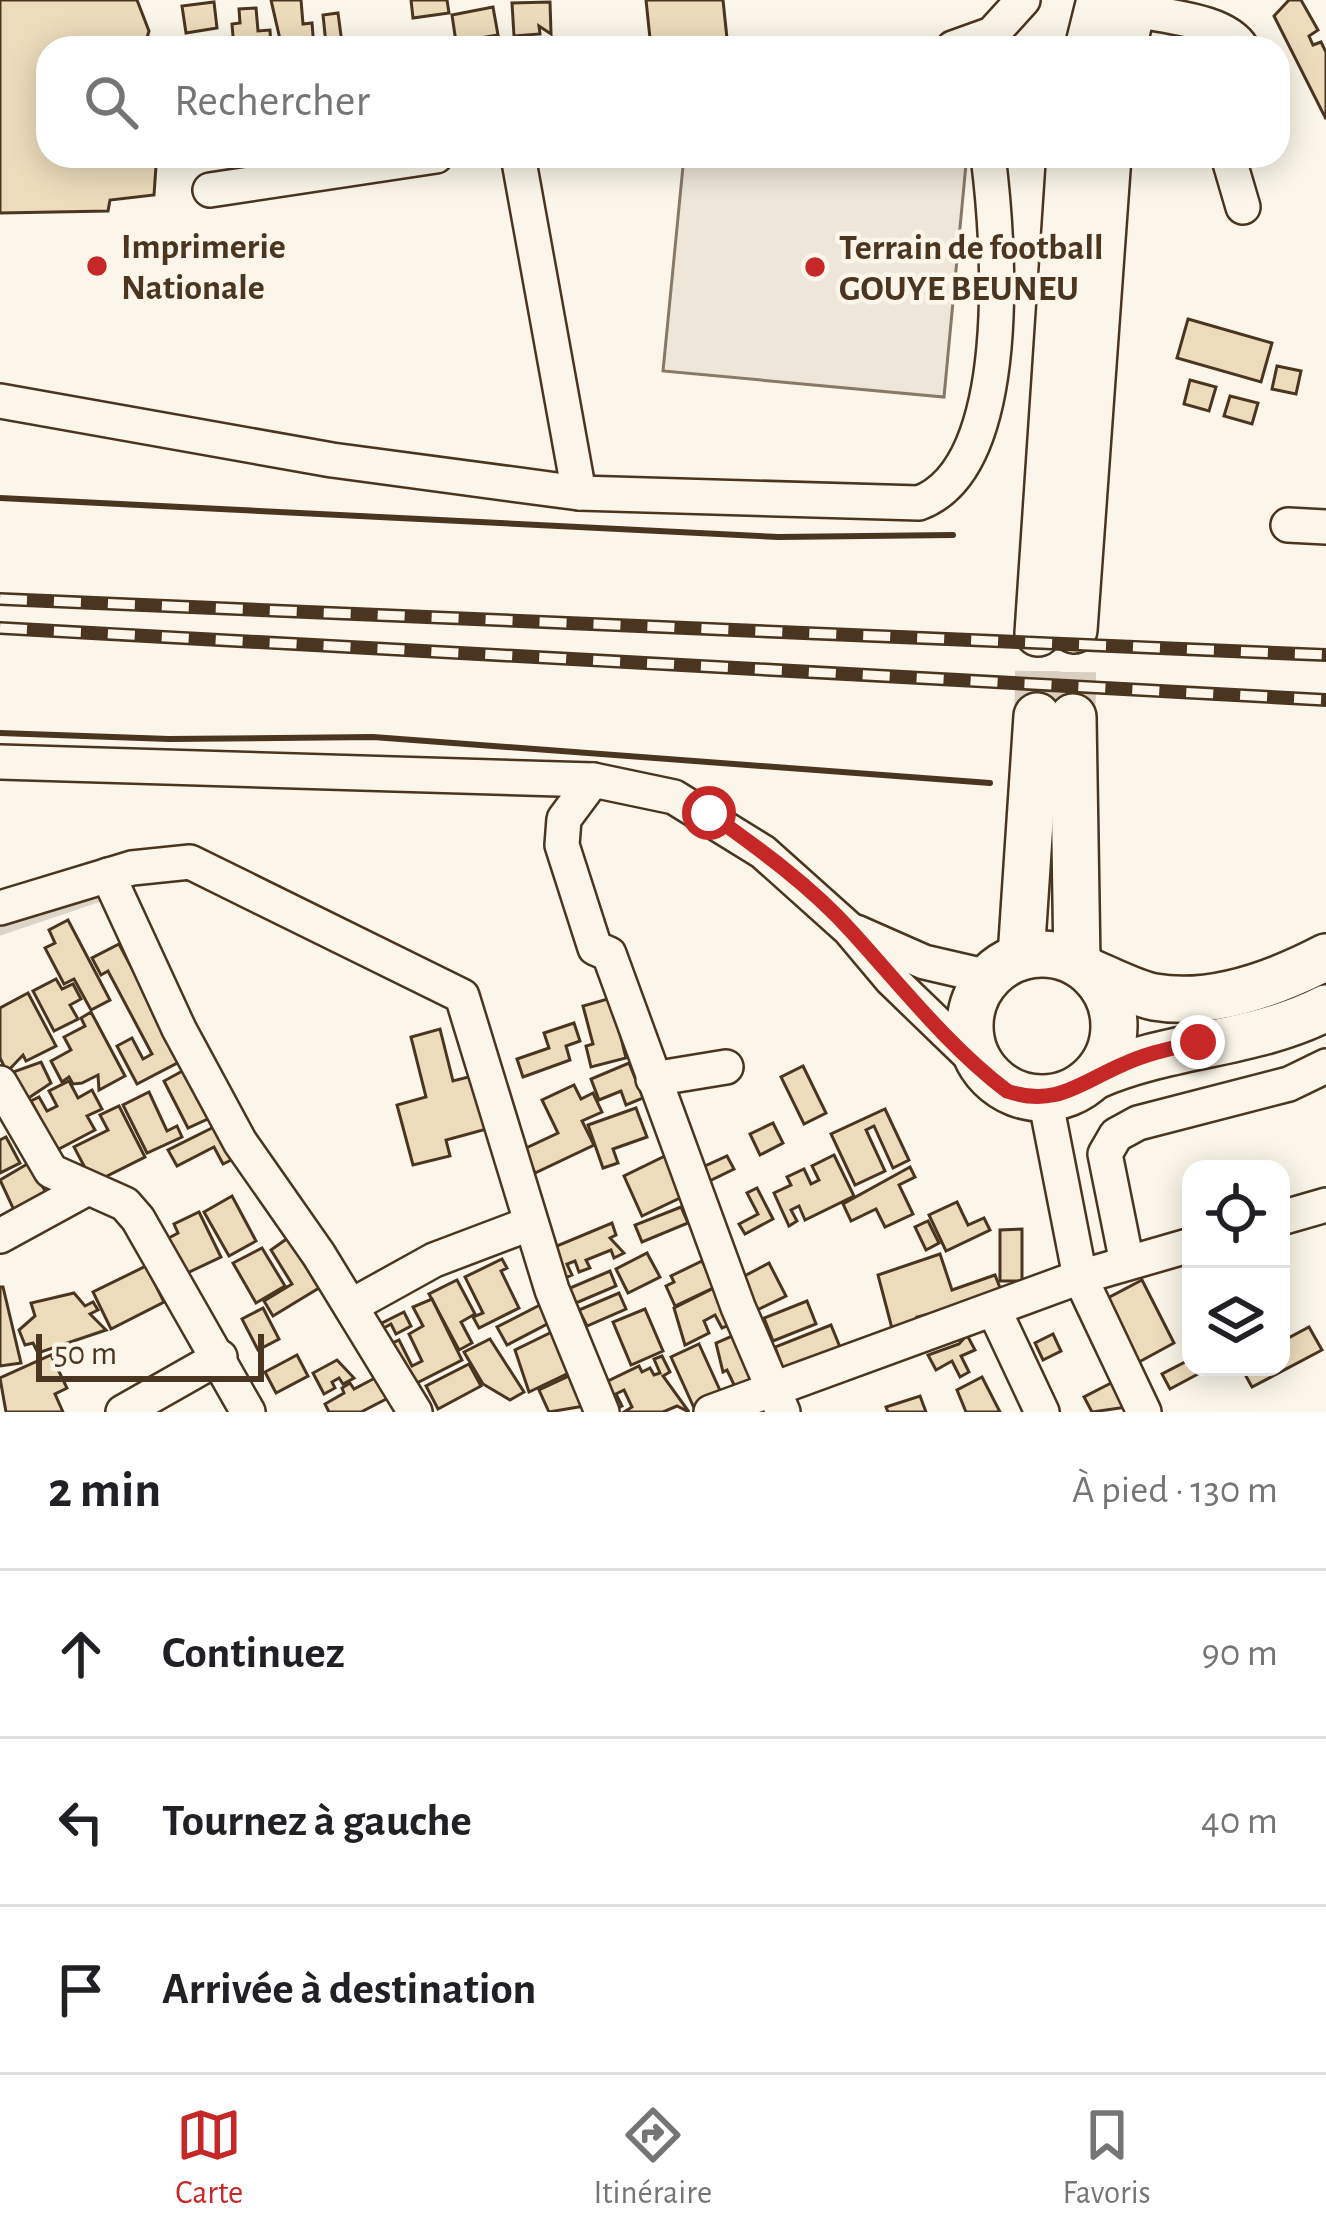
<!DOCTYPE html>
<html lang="fr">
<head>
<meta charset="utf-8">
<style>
	body { margin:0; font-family:"Alegreya Sans",sans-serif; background:#f2f2f2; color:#202124 }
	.controls { position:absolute; right:36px; bottom:36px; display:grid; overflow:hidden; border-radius:24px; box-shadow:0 6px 30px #0003 }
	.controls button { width:108px; height:108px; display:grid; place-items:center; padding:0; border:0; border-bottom:3px solid #e0e0e0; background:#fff; color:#202124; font:60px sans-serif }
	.scale { position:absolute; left:36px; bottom:30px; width:228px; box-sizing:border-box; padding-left:12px; border:6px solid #4a3520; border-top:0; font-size:33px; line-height:42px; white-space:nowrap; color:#4a3520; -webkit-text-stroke:9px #fbf6e9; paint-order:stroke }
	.stop { position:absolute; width:36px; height:36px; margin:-27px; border:9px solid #c62828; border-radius:50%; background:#fff }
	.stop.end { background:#c62828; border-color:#fff; box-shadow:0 3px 12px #0008 }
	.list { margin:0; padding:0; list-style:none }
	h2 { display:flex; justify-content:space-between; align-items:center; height:156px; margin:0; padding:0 48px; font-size:51px }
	h2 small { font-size:39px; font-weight:400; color:#757577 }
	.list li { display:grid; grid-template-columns:78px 1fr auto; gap:36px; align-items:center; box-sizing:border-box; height:168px; padding:0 48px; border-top:3px solid #e0e0e0 }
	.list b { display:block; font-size:45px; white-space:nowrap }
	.list em { font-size:39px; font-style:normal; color:#757577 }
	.icon { flex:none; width:66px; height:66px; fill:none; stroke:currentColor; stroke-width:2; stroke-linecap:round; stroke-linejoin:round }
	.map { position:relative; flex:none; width:1326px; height:1412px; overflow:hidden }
	.search { position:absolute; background:#fff; box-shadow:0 6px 30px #0003; left:36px; right:36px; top:36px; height:132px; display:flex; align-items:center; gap:30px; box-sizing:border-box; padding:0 42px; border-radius:36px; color:#757577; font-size:45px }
	.sheet { height:660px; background:#fff }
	nav { display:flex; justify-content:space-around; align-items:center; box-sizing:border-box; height:168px; border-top:3px solid #e0e0e0; background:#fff; font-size:33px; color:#757577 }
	nav a { display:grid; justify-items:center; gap:6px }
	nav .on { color:#c62828 }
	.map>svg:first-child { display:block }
</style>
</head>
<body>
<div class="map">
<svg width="1326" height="1412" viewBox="0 0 1326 1412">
	<rect width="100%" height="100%" fill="#fbf6e9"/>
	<polygon fill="#ede6d9" stroke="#887966" stroke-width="3" points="684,156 883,156 966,164 944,397 663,371"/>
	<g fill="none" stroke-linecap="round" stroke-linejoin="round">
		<polyline stroke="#dcd4c6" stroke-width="9" points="0,931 109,894"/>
	</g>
	<g fill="#ecdcbc" stroke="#4a3520" stroke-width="3">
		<polygon points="0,0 137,0 149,31 144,48 48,48 48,156 151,156 156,166 154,195 110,200 108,211 0,213"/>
		<polygon points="271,0 301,0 303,24 312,23 314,48 282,48"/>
		<polygon points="411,0 447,0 449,13 413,18"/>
		<polygon points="646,0 723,0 728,48 651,48"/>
		<polygon points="1289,0 1301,0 1318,30 1309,36 1313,45 1321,42 1326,52 1326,119 1274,16"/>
		<polygon points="214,2 217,28 186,33 182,6"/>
		<polygon points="550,2 551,34 539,26 540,34 514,36 512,3"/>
		<polygon points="493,7 498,35 456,42 452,15"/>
		<polygon points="256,8 258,31 270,30 271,48 234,48 232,24 240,23 239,9"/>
		<polygon points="338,13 342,43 326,44 323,15"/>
		<polygon points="1188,319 1272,343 1261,382 1177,358"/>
		<polygon points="1277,366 1301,371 1296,394 1272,389"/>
		<polygon points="1190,380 1216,387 1209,411 1184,404"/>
		<polygon points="1230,396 1258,403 1252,424 1224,416"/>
		<polygon points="68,920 110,1000 91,1010 74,979 64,984 45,948 55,943 49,930"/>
		<polygon points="119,944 181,1061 137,1084 117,1046 132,1038 143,1059 152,1054 108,971 101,975 92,958"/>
		<polygon points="56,979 62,989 73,984 81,999 70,1005 78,1019 54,1031 33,991"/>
		<polygon points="28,993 56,1046 26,1061 23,1055 7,1072 0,1058 0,1008"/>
		<polygon points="611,998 626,1058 591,1067 586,1046 593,1044 583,1006"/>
		<polygon points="91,1012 125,1076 99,1090 98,1075 82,1083 73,1084 69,1077 62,1082 51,1061 71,1050 64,1037 85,1026 81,1018"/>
		<polygon points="574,1023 580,1041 566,1046 570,1060 523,1077 517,1059 549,1048 544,1033"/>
		<polygon points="440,1029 453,1081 480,1074 494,1127 446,1140 450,1156 413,1165 397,1105 426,1097 411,1037"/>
		<polygon points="41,1062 51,1083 27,1099 13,1072"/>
		<polygon points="629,1063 643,1098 626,1105 621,1091 599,1100 591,1079"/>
		<polygon points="803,1066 826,1113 804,1124 781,1077"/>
		<polygon points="188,1068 212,1117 188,1128 164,1081"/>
		<polygon points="69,1081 78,1098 92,1090 102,1109 87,1116 95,1130 57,1150 31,1101 39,1097 47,1111 57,1106 49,1091"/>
		<polygon points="574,1085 581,1099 593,1093 602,1112 582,1121 594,1145 535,1173 524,1149 558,1133 542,1100"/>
		<polygon points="149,1092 167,1131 177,1126 182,1137 147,1153 123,1105"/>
		<polygon points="119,1106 145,1157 93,1183 74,1147 108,1130 100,1115"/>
		<polygon points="636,1108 647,1137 613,1149 618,1163 603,1168 588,1125"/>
		<polygon points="885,1109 909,1160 893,1168 874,1126 866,1130 885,1171 855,1185 831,1134"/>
		<polygon points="773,1123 783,1143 760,1155 750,1134"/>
		<polygon points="216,1126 233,1159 223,1164 214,1147 177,1166 168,1150"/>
		<polygon points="6,1137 20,1163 0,1173 0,1140"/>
		<polygon points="834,1155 854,1196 805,1220 799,1206 791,1210 797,1221 789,1226 774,1193 791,1185 787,1177 804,1169 811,1184 819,1180 812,1166"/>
		<polygon points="665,1156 684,1196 642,1216 624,1176"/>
		<polygon points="727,1156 734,1169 699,1186 692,1172"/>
		<polygon points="29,1163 52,1203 19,1221 0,1180"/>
		<polygon points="910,1167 915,1177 899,1185 913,1214 885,1227 876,1209 851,1221 843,1204"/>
		<polygon points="757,1188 773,1219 745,1234 739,1224 758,1214 747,1193"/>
		<polygon points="232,1196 256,1241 229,1256 204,1212"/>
		<polygon points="957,1202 968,1225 984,1218 990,1230 946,1251 929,1215"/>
		<polygon points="681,1207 688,1223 642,1242 635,1225"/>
		<polygon points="199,1212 221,1257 183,1275 165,1240 178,1233 174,1224"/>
		<polygon points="928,1221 939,1243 926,1250 915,1227"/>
		<polygon points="612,1223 616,1235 610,1238 624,1253 614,1258 611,1250 586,1260 590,1268 579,1272 575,1261 567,1264 572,1275 560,1280 547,1250"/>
		<polygon points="1022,1229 1022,1281 1000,1281 1000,1230"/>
		<polygon points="288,1238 319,1288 273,1316 264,1301 292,1284 271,1250"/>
		<polygon points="262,1248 285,1286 256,1303 233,1263"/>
		<polygon points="647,1253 660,1277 628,1293 616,1269"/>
		<polygon points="940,1254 952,1290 995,1275 1004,1298 932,1323 929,1314 917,1317 921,1330 895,1340 878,1275"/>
		<polygon points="502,1259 507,1268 501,1271 519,1308 479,1328 473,1317 483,1313 465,1277"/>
		<polygon points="702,1261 715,1287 675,1306 666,1286 674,1282 671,1276"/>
		<polygon points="769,1263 786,1296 751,1313 735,1281"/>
		<polygon points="146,1266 164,1302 111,1329 93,1292"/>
		<polygon points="610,1271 616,1286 576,1303 570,1288"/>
		<polygon points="457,1280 475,1314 461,1322 472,1343 459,1350 429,1294"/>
		<polygon points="1142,1280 1174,1343 1139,1362 1106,1299"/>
		<polygon points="0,1287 3,1287 21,1363 0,1366"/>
		<polygon points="714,1288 731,1324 722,1328 715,1315 704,1321 709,1333 685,1345 674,1308"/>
		<polygon points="74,1293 85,1306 93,1302 98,1310 90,1314 106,1330 38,1353 33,1343 25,1345 19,1330 35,1316 31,1303"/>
		<polygon points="619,1293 626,1309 587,1326 579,1310"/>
		<polygon points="432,1299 462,1360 405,1389 374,1327 404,1312 411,1326 396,1334 391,1324 382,1329 390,1344 399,1340 412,1366 422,1361 409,1334 423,1326 413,1307"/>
		<polygon points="807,1301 816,1324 773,1341 764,1318"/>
		<polygon points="540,1305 549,1323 507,1345 497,1327"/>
		<polygon points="263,1308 279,1339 258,1350 242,1319"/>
		<polygon points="645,1309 663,1351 631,1365 613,1322"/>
		<polygon points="831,1325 846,1362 789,1384 775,1347"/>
		<polygon points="1309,1327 1322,1350 1252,1387 1241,1367 1281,1367 1281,1342"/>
		<polygon points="556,1330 575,1370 529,1392 515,1350"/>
		<polygon points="739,1333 762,1382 738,1393 727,1370 723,1372 716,1343"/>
		<polygon points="1053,1334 1061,1351 1043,1360 1035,1343"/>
		<polygon points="967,1335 975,1350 961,1356 969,1372 960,1377 952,1361 936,1370 928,1355 959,1344"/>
		<polygon points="490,1339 524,1392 510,1400 483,1384 464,1352"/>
		<polygon points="699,1344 723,1397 695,1410 671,1357"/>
		<polygon points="51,1355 67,1388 55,1394 63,1412 6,1412 0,1378"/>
		<polygon points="297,1355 308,1376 276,1393 265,1372"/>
		<polygon points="662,1356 670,1372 663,1376 689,1412 677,1406 663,1412 624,1412 632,1407 624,1390 616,1394 622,1406 617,1408 604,1383 639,1366 642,1372 650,1368 654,1375 660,1373 654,1359"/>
		<polygon points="1191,1359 1191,1367 1211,1367 1170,1389 1162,1374"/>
		<polygon points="337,1360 354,1378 343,1384 339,1378 332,1382 335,1388 324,1394 313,1373"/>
		<polygon points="469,1364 481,1386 438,1409 426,1386"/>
		<polygon points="368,1366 392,1396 361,1412 329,1412 325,1404 344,1393 342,1388 350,1383 354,1389 375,1378"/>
		<polygon points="569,1376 584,1406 549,1412 539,1390"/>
		<polygon points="982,1377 1000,1412 966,1412 957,1390"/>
		<polygon points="1113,1382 1134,1406 1092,1412 1084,1397"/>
		<polygon points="920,1396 926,1412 888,1412 886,1407"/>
	</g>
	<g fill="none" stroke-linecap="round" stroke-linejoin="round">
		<g stroke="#d8cfc1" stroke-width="45" stroke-dasharray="45 22" stroke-linecap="butt">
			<polyline points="1037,716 1038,633"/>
			<polyline points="1073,717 1074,630"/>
		</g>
		<defs>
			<g id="minor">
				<path d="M1131,9C1163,17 1225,19 1242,48"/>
				<polyline points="953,48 992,34 1023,0"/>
				<polyline points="518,156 579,493"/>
				<polyline points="1228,156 1243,207"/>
				<polyline points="210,190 436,156"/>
				<path d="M0,401L332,460L579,493L919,503C1016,467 999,240 988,156"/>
				<polyline points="1288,525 1326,527"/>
				<polyline points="0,762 593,780 674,797 763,852 849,929 891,979 980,1065"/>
				<polyline points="593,780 564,819 562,845 595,948 609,954 738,1307 783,1412"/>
				<polyline points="108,875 179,1029 240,1142 319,1255 415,1412"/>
				<polyline points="0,908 132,868 190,862 462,996 552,1290 602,1412"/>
				<polyline points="856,932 924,962 989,977"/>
				<polyline points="653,1079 726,1067"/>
				<polyline points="0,1083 51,1171 125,1204 138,1219 248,1412"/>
				<polyline points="1045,1098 1080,1277 1144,1412"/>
				<polyline points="1281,1218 1326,1205"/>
				<polyline points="0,1236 86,1189"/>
				<polyline points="1127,1263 1105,1154 1116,1135 1138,1123 1289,1084 1326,1066"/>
				<polyline points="351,1306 434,1260 529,1224"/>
				<polyline points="995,1312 1042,1412"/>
				<polyline points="123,1412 220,1357"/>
				<polyline points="711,1412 1080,1277 1191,1245"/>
			</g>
			<g id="major">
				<polyline points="1088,48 1100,0"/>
				<polyline points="1123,48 1134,0"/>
				<polyline points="1074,630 1108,156"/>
				<polyline points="1038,633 1070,156"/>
				<polyline points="1073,717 1077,962"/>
				<circle cx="1042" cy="1026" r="72"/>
				<polyline points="1021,957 1037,716"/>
				<path d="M1092,973C1112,981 1134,993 1154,997C1212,1007 1276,983 1326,957"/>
				<path d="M1095,1076C1171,1043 1254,1045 1326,1008"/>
			</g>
		</defs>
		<use href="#minor" stroke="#4a3520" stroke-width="38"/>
		<use href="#major" stroke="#4a3520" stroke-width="50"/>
		<use href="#minor" stroke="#fbf6e9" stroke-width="33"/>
		<use href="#major" stroke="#fbf6e9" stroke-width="45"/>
		<defs>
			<g id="rail">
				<polyline points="0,599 1326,655"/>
				<polyline points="0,628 1326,700"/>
			</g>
		</defs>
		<use href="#rail" stroke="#4a3520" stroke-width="14"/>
		<use href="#rail" stroke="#fbf6e9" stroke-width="9" stroke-dasharray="27" stroke-linecap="butt"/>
		<g stroke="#4a3520" stroke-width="6">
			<polyline points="0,498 778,537 953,535"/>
			<polyline points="0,733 169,739 373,737 990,783"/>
		</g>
	</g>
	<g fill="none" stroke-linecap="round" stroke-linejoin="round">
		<path stroke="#c62828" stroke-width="15" d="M709,813C758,848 811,886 852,932C901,986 949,1047 1007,1091C1056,1108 1081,1082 1124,1064C1148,1053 1173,1048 1198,1042"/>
	</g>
	<g fill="#c62828" stroke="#fbf6e9" stroke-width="4.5">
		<circle cx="97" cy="266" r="12"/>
		<circle cx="815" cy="267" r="12"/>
	</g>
	<g text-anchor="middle" stroke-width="9" stroke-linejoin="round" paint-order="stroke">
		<g font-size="36" font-weight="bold" fill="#4a3520" stroke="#fbf6e9" text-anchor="start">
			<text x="121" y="258">Imprimerie<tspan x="121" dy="41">Nationale</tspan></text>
			<text x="839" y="259">Terrain de football<tspan x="839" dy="41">GOUYE BEUNEU</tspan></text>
		</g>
	</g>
</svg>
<div class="controls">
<button><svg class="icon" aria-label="locate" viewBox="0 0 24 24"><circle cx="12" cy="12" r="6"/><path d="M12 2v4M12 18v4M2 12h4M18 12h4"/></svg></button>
<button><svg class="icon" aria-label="layers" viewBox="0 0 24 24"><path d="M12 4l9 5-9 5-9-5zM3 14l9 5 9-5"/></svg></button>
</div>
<div class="scale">50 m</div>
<div class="stop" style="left:709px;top:813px"></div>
<div class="stop end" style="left:1198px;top:1042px"></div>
<div class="search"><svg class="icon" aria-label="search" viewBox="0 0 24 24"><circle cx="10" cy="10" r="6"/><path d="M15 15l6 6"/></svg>Rechercher</div>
</div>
<section class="sheet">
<h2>2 min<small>À pied · 130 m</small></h2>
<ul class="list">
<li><svg class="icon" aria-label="ahead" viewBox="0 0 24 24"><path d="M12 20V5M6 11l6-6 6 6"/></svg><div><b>Continuez</b></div><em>90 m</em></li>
<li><svg class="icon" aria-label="left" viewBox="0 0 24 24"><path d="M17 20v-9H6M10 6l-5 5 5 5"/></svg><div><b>Tournez à gauche</b></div><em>40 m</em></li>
<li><svg class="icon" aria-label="arrive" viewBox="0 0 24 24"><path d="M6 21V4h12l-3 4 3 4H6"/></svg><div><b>Arrivée à destination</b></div></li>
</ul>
</section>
<nav>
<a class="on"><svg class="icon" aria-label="map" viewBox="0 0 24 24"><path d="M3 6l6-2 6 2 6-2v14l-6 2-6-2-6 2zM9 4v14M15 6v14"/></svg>Carte</a>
<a><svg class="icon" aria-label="directions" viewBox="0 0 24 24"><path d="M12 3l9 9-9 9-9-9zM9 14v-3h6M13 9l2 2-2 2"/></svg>Itinéraire</a>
<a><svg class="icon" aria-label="saved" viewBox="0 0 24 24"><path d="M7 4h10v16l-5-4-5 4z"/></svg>Favoris</a>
</nav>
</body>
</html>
